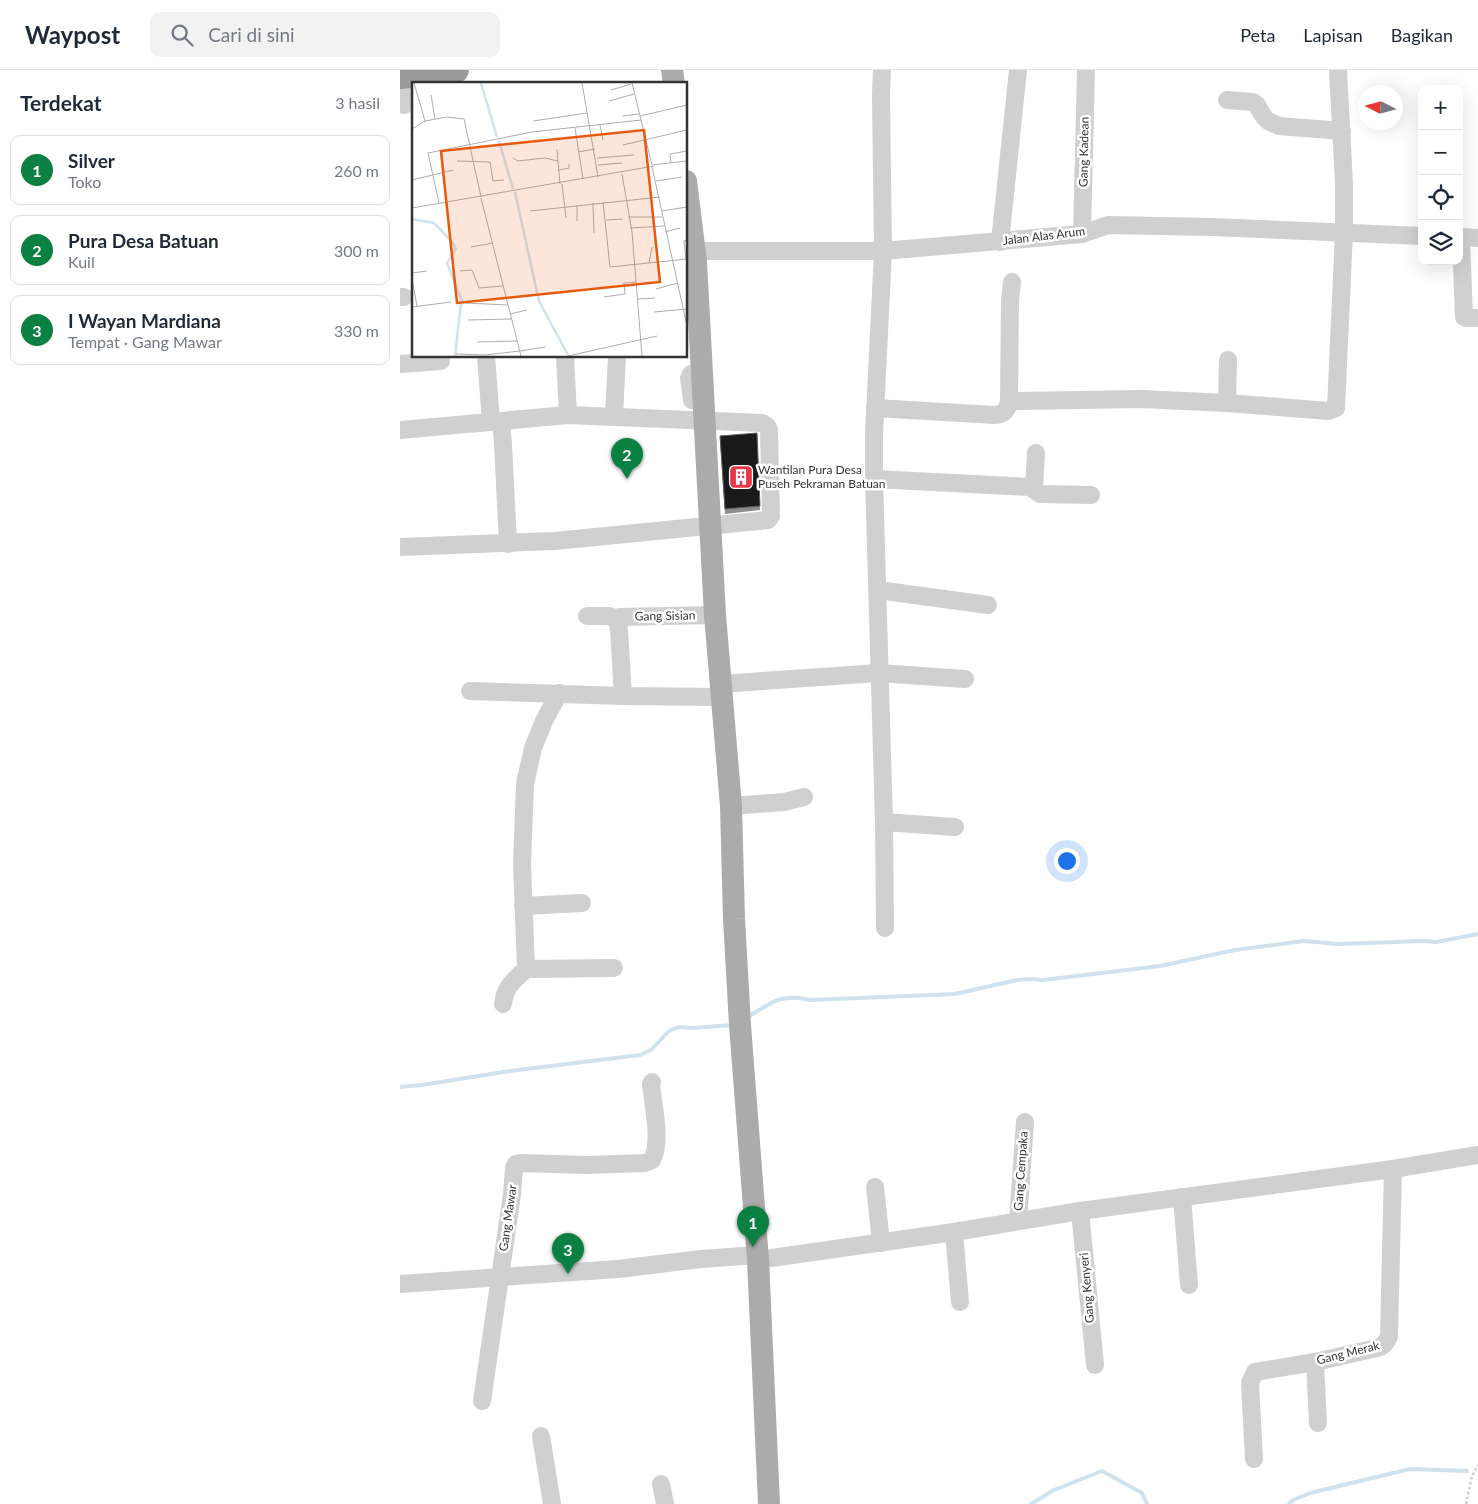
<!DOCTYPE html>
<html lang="id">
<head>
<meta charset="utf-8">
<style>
	body { margin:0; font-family:Lato,sans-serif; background:#f2f2f3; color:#1f2937 }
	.controls { position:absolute; right:15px; top:15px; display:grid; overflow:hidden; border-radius:10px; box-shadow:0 5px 20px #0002 }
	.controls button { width:45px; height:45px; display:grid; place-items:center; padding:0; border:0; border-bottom:1px solid #e0e1e3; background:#fff; color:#1f2937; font:25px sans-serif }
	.compass { position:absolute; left:958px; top:15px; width:45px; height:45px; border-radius:50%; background:#fff; box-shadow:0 5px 20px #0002; rotate:276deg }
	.you { position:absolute; left:666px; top:790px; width:18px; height:18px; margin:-12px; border:4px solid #fff; border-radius:50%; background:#1a73e8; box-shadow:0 0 0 8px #1a73e833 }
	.badge { display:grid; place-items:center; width:32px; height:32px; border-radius:50%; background:#0b8043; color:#fff; font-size:16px; font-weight:700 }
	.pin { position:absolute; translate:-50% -41px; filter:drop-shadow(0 1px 2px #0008) }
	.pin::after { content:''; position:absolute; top:26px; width:18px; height:15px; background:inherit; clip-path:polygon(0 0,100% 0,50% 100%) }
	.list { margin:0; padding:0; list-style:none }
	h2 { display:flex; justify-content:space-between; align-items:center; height:65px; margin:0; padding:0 20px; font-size:21px }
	h2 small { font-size:16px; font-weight:400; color:#747a83 }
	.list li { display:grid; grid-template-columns:32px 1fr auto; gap:15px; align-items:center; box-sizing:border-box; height:70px; margin:0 10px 10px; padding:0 10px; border:1px solid #e0e1e3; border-radius:10px }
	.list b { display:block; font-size:19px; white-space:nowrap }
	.list p { margin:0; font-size:16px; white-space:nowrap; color:#747a83 }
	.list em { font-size:16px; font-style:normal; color:#747a83 }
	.icon { flex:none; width:28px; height:28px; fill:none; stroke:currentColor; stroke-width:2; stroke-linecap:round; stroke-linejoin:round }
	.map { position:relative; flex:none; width:1078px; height:1434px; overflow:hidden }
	header { display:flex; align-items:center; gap:30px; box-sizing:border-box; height:70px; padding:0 25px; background:#fff; border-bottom:1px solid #e0e1e3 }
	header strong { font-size:24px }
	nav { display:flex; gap:28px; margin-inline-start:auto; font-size:18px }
	.search { width:350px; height:45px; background:#f2f2f3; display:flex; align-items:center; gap:12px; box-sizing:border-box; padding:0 18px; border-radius:10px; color:#747a83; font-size:19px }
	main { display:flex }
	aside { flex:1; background:#fff }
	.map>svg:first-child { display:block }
</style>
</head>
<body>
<header>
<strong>Waypost</strong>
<div class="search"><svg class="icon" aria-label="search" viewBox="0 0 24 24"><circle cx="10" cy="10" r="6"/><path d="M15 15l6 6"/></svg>Cari di sini</div>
<nav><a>Peta</a><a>Lapisan</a><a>Bagikan</a></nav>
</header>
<main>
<aside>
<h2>Terdekat<small>3 hasil</small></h2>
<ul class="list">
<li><span class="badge">1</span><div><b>Silver</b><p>Toko</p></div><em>260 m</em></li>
<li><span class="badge">2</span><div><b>Pura Desa Batuan</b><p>Kuil</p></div><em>300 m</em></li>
<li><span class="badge">3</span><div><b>I Wayan Mardiana</b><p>Tempat · Gang Mawar</p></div><em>330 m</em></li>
</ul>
</aside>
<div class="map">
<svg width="1078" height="1434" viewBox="0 0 1078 1434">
	<rect width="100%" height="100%" fill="#fff"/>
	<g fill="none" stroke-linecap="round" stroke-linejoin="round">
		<g stroke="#cfe2ee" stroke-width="4">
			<path d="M348,947C372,932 381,923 411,930L555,924L617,910L630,909L643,910L760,896L835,880L904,871L938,874L1023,871L1036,872L1078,864"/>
			<polyline points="0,1017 22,1015 110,1001 240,985 251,980 268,962 273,959 280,957 293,958 333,955"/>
			<polyline points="631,1434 654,1420 702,1401 742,1423 747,1434"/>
			<polyline points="889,1434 893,1430 910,1423 1010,1399 1067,1401"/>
		</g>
		<polyline stroke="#cdcdcd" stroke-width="2.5" stroke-dasharray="2.5 2.5" stroke-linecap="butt" points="1066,1434 1072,1406 1078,1395"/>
		<g stroke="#d0d0d0" stroke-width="18">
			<polyline points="482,0 481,25 483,181 474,365 474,409 484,752 485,858"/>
			<polyline points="2,5 4,35"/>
			<polyline points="827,30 853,32 857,35 864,47 868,51 879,56 942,61"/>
			<polyline points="682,164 686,0"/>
			<polyline points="1059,167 1078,168"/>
			<polyline points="1061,168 1064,247 1066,248 1078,248"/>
			<polyline points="600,172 618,0"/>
			<polyline points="295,181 483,181 682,164 708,155 811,157 1022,166"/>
			<polyline points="0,227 4,227"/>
			<polyline points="86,286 91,352"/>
			<polyline points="165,286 168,345"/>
			<polyline points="0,294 41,291"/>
			<polyline points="302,301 291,304 289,308 292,330 304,333"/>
			<polyline points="609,331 742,329 827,333 929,341 936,338 944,163 944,114 938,0"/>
			<polyline points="827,333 828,290"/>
			<path d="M475,338L595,345C603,345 608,340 609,331L610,230L612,212"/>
			<polyline points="214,346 217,286"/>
			<polyline points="101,351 103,374 108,474"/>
			<polyline points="0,360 168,345 362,353 367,356 369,360 371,446 368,450 155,471 0,477"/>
			<polyline points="474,409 630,417 640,424 691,425"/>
			<polyline points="634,419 636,383"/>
			<polyline points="478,520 588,535"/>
			<polyline points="187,546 209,546 217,549 219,560 223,626"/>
			<polyline points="217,549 219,547 315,545"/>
			<polyline points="320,614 479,603 565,609"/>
			<polyline points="70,621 223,626 321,627"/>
			<polyline points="331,736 384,732 404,727"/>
			<polyline points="484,752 555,757"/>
			<polyline points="123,836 182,833"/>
			<polyline points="126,899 122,794 125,714 133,678 144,651 159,623"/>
			<path d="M103,934C105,917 113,911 126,899L214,898"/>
			<polyline points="475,1117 481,1173"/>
			<polyline points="782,1127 789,1215"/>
			<polyline points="680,1141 695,1295"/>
			<polyline points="618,1151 625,1052"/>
			<polyline points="554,1162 560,1232"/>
			<polyline points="358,1190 554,1162 680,1141 993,1099 1078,1085"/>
			<polyline points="0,1214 218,1199 301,1189 357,1185"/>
			<polyline points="915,1292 918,1353"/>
			<path d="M82,1331L112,1124L114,1098L116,1094L121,1093L187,1095L245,1093L252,1090C262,1071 253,1036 251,1014L252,1012"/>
			<polyline points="141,1366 152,1434"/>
			<path d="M854,1389L850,1313L855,1302L915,1292L977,1278C984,1276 986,1273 989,1266L993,1099"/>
			<polyline points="261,1414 265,1434"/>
		</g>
		<g stroke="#ababab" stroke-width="22">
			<polyline points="272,0 274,14"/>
			<polyline points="286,111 296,192 315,545 331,736 334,849 340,955 358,1190 369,1434"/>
		</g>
		<polyline stroke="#9a9a9a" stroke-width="26" points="0,6 56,0"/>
	</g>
	<polygon fill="#8c8c8c" points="357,363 360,440 325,444 320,370"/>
	<polygon fill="#1a1a1a" stroke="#5f5f5f" points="357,363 360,436 325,439 320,366"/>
	<defs>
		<symbol id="building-square" viewBox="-11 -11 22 22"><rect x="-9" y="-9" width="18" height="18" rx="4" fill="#e63946" stroke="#fff"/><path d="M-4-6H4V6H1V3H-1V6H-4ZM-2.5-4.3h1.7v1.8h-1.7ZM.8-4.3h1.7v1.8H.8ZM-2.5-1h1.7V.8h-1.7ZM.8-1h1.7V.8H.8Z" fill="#fff"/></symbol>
	</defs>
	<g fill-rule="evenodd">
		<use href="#building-square" x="327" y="393" width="28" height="28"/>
	</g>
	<g text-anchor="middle" stroke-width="5" stroke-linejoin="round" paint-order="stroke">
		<g font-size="12" fill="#333" stroke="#fff">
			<text transform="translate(684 82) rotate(-89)" y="4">Gang Kadean</text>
			<text transform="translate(644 166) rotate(-7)" y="4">Jalan Alas Arum</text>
			<text transform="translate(265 546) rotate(-1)" y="4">Gang Sisian</text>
			<text transform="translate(621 1101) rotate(-86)" y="4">Gang Cempaka</text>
			<text transform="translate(108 1148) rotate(-82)" y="4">Gang Mawar</text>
			<text transform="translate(687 1218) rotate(-95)" y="4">Gang Kenyeri</text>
			<text transform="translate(948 1283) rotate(-14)" y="4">Gang Merak</text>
		</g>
		<g font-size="12" fill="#333" stroke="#fff" text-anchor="start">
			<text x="358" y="404">Wantilan Pura Desa<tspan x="358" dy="14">Puseh Pekraman Batuan</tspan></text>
		</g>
	</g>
	<g transform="translate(12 12)">
		<rect width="275" height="275" fill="#fff"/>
		<path fill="none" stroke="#cfe2ee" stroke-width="2.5" d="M69,1L85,55M87,59L101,107M103,110L127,219L156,273M0,137L22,141L41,161L44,167L35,181L50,219M43,274L49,221"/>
		<path fill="none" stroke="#adadad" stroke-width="1" d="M2,1L13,39L35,35L52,37L69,115M170,1L186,95M220,1L240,83L275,79M199,8L219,2M19,13L23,37M197,19L222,12M210,34L227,32M228,34L275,23M121,39L175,31M188,43L191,58M163,46L171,97M0,47L13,39M211,63L275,48M145,67L148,102M166,70L183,67M101,76L106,79L133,76L146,79M185,76L222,73M45,79L78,80L81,99L92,98M259,81L258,72L275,69M186,83L210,81M240,85L275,244M146,88L157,86V82M210,92L220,150L230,274M0,98L41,88M244,99L270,95M150,102L154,136M69,116L109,274M191,120L198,185L275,177M27,121L16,71L120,50L229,38M181,121L182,151M0,126L242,84M118,129L248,115M250,129L275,125M216,135H250M194,138L211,137M165,139V123M218,146L252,144M253,150L268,146M59,165L81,161M274,177L272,159L275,158M237,181L240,165M48,189L60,188L67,206L91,204M0,191L15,189M0,197L5,224M244,207L266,201M192,215L213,212L212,201L224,200M225,217L243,216M53,221L96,223M0,225L39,220M242,230L275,227M98,232L115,228M56,238L100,237M65,260L105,259M108,269L133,265M44,272L73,273L108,269M156,274L245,254"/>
		<path fill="#e8590c" fill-opacity="0.15" stroke="#e8590c" stroke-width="2.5" d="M232,48L248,200L45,221L29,69Z"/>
		<rect width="275" height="275" fill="none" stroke="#333" stroke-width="2.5"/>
	</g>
</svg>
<div class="controls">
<button>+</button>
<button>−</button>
<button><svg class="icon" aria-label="locate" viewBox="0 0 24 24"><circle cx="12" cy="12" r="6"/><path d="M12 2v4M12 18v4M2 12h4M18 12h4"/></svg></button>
<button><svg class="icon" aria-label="layers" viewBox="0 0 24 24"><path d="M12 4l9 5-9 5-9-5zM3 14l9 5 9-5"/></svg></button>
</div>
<svg class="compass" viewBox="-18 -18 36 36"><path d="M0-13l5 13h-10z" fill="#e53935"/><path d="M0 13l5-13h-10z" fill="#747a83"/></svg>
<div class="you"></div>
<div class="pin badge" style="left:353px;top:1177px">1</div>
<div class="pin badge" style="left:227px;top:409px">2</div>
<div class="pin badge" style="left:168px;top:1204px">3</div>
</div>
</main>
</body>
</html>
